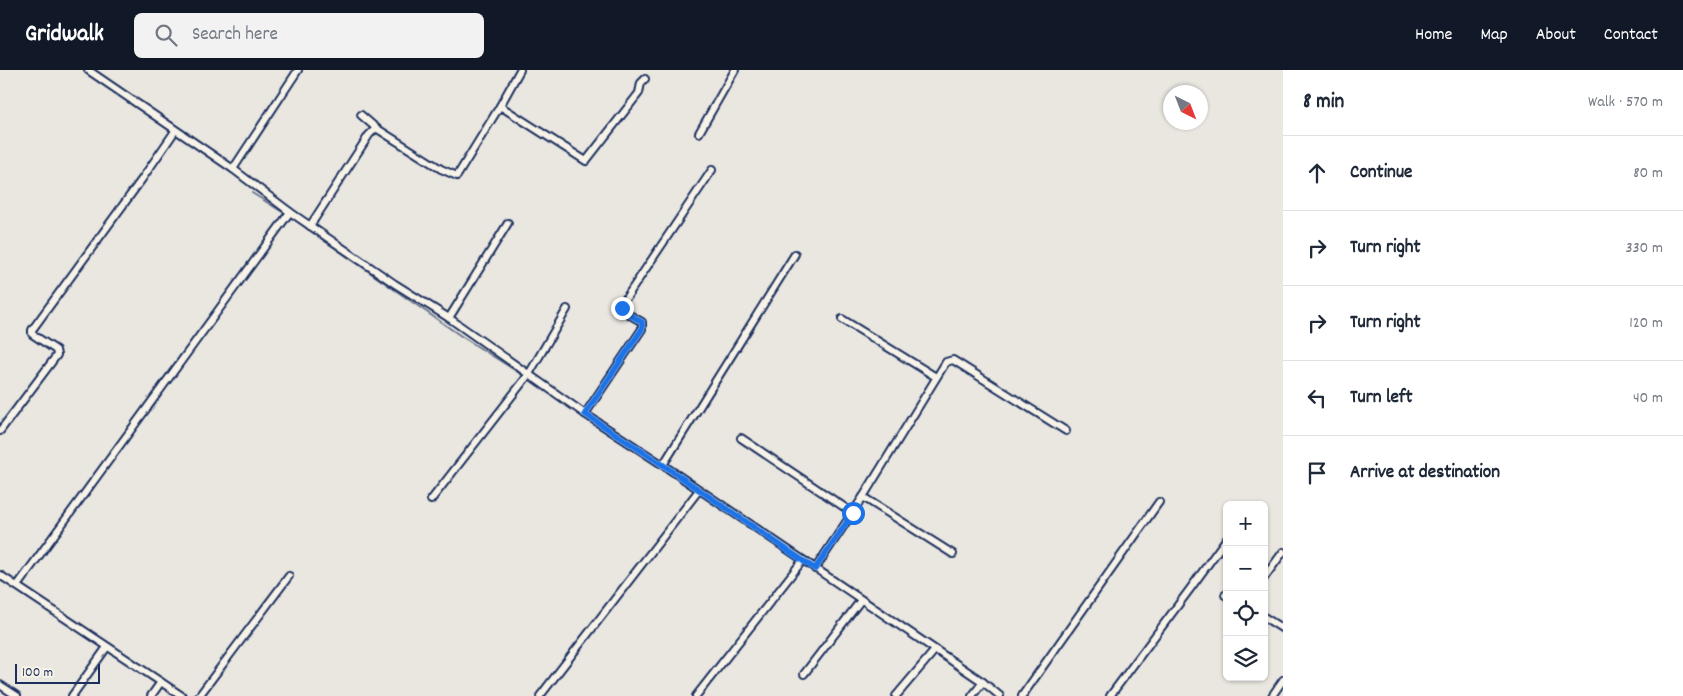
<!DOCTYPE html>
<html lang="en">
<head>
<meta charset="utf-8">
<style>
	body { margin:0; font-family:Dekko,sans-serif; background:#f2f2f3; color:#1f2937 }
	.controls { position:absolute; right:15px; bottom:15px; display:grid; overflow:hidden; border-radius:8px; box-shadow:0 1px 4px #0004 }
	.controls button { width:45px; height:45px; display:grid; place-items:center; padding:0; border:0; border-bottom:1px solid #e0e1e3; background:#fff; color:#1f2937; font:25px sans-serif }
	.compass { position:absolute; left:1163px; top:15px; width:45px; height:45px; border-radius:50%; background:#fff; box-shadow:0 1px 4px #0004; rotate:138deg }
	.scale { position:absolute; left:15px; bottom:12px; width:85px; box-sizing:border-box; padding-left:5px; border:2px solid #1b2f5e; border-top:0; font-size:14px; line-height:18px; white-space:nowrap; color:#1b2f5e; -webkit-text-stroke:4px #f7f3e8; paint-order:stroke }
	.stop { position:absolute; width:15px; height:15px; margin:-11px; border:4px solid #1a73e8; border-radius:50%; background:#fff }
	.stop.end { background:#1a73e8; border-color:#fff; box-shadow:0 1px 5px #0008 }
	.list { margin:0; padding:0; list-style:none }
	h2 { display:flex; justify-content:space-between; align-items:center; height:65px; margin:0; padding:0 20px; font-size:21px }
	h2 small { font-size:16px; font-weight:400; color:#747a83 }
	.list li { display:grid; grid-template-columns:32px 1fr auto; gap:15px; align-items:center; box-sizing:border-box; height:75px; padding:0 20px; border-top:1px solid #e0e1e3 }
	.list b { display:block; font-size:19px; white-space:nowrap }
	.list em { font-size:16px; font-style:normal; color:#747a83 }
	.icon { flex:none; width:28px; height:28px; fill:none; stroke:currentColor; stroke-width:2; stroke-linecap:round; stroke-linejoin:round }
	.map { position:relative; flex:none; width:1283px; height:626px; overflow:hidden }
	header { display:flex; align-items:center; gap:30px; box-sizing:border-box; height:70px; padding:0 25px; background:#111827; color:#fff }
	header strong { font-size:24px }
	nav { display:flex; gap:28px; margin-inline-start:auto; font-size:18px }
	.search { width:350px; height:45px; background:#f2f2f3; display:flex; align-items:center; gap:12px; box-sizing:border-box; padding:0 18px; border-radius:8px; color:#747a83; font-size:19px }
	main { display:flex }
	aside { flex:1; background:#fff }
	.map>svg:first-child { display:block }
</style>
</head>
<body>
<header>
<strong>Gridwalk</strong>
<div class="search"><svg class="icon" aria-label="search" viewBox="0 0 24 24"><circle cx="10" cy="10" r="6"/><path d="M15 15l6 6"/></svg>Search here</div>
<nav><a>Home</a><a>Map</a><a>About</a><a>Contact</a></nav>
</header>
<main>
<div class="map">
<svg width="1283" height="626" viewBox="0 0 1283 626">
	<rect width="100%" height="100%" fill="#eae7e0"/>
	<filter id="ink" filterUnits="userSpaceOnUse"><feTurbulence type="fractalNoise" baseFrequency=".02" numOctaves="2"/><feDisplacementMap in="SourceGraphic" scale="10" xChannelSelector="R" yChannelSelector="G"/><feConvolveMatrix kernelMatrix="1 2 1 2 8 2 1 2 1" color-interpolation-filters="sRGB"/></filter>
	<g filter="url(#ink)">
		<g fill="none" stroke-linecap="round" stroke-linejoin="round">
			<g stroke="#6d7892" stroke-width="2">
				<polyline points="252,123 292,148 461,266 524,306"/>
				<polyline points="452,254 467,264"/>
			</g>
			<defs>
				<g id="street">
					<polyline points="88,0 233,99 290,142 395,214 449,248 585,344 663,395 983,612 1000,626"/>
					<polyline points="500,36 586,91 639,23 641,13 645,9"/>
					<polyline points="361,45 376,58 441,99 457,106 500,36 520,0"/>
					<polyline points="699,63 735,0"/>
					<polyline points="233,99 298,0"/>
					<polyline points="310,156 369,65 376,58"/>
					<polyline points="449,248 508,153"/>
					<polyline points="842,249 936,307"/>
					<polyline points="585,344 642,259 642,252 623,241 622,234 712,100"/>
					<polyline points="0,361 57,285 56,280 32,264 32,260 142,109 175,61"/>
					<polyline points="741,368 853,443"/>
					<polyline points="663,395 795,184"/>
					<polyline points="863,427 953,484"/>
					<polyline points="431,430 529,304 567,239"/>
					<polyline points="815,499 863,427 946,292 953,290 1066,361"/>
					<polyline points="0,505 182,626"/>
					<polyline points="1264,508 1283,482"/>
					<polyline points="17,516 290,142"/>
					<polyline points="1225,525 1227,526"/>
					<polyline points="1264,547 1283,559"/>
					<polyline points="804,604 861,530"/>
					<polyline points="0,615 17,626"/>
					<polyline points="72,626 107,577"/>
					<polyline points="151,626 161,612"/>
					<polyline points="199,626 289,506"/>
					<polyline points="540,626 699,420"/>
					<polyline points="696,626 803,490"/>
					<polyline points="896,626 935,580"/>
					<polyline points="972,626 983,612"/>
					<polyline points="1022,626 1159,432"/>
					<polyline points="1110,626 1190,519 1227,468"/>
					<polyline points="1272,626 1283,610"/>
				</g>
			</defs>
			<use href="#street" stroke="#1b2f5e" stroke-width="10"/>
			<use href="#street" stroke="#f7f3e8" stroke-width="6"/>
		</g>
	</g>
	<g fill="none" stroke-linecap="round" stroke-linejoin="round" filter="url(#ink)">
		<polyline stroke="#1a73e8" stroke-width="6" points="622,238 623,241 642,252 642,259 585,344 663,395 815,499 853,443"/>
	</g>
</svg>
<div class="controls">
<button>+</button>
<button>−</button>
<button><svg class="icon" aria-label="locate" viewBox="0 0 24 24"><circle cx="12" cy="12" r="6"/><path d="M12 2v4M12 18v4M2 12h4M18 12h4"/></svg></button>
<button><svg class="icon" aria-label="layers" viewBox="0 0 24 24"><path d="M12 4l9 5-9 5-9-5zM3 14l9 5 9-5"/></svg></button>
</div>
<svg class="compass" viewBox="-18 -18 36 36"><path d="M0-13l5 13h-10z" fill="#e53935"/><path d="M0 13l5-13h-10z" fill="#747a83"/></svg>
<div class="scale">100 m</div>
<div class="stop" style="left:853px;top:443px"></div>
<div class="stop end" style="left:622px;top:238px"></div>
</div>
<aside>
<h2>8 min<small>Walk · 570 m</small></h2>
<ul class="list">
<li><svg class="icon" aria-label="ahead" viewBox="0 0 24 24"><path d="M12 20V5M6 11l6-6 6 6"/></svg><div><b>Continue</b></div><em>80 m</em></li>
<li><svg class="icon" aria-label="right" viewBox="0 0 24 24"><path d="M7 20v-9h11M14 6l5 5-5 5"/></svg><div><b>Turn right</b></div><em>330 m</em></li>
<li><svg class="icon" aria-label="right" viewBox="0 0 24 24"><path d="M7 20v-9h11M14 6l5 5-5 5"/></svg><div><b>Turn right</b></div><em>120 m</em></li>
<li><svg class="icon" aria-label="left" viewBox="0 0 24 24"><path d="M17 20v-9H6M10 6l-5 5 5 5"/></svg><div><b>Turn left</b></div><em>40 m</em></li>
<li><svg class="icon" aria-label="arrive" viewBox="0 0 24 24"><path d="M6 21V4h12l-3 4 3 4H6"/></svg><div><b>Arrive at destination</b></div></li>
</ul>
</aside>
</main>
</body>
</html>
